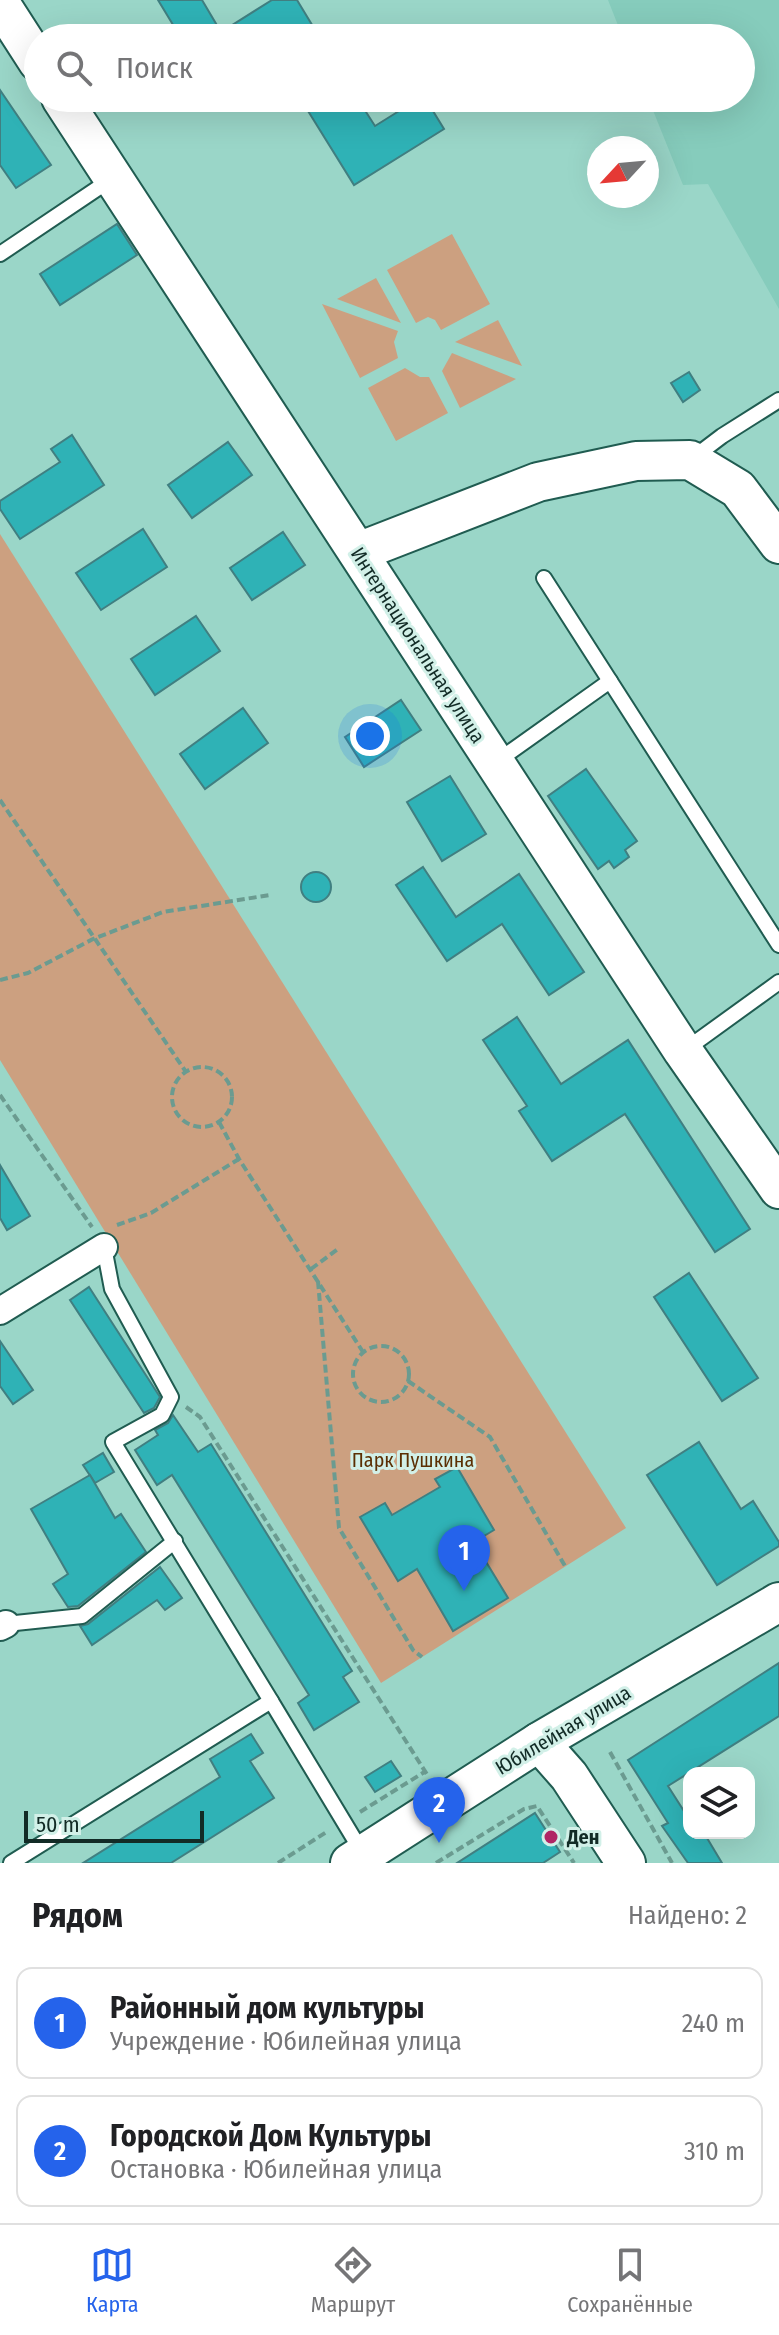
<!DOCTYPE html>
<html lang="ru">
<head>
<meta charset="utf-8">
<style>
	body { margin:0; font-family:"Fira Sans Condensed",sans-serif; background:#f6f6f6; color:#202124 }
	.controls { position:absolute; right:24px; bottom:24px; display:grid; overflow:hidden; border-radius:16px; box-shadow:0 8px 32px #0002 }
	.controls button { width:72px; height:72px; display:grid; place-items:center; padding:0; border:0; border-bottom:2px solid #e0e0e0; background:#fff; color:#202124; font:40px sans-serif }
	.compass { position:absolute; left:587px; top:136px; width:72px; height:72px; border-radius:50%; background:#fff; box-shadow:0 8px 32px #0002; rotate:244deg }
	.scale { position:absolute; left:24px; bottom:20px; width:180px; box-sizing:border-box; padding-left:8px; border:4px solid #122b26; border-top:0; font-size:22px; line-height:28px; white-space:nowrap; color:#122b26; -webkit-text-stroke:6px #d2f0e8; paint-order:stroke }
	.you { position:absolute; left:370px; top:736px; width:28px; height:28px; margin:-20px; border:6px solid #fff; border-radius:50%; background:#1a73e8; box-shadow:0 0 0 12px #1a73e833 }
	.badge { display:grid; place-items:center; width:52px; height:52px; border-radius:50%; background:#2563eb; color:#fff; font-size:26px; font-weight:700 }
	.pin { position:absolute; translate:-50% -66px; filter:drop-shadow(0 2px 4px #0008) }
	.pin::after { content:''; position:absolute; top:42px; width:28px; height:24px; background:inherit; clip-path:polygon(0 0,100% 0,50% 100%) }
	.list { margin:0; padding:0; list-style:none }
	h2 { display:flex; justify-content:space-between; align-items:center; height:104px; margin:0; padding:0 32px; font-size:34px }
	h2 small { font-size:26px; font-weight:400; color:#757577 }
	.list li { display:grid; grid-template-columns:52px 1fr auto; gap:24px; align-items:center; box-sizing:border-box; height:112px; margin:0 16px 16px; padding:0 16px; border:2px solid #e0e0e0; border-radius:16px }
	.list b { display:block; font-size:30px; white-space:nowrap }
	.list p { margin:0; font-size:26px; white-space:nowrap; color:#757577 }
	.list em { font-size:26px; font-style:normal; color:#757577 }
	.icon { flex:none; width:44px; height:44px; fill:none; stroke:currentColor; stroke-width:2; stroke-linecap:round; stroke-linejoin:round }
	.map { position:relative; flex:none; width:779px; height:1863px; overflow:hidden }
	.search { position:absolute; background:#fff; box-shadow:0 8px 32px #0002; left:24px; right:24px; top:24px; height:88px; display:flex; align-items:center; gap:20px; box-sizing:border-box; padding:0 28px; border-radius:44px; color:#757577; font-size:30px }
	.sheet { height:360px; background:#fff }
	nav { display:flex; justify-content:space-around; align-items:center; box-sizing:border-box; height:112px; border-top:2px solid #e0e0e0; background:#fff; font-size:22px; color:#757577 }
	nav a { display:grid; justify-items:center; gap:4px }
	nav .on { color:#2563eb }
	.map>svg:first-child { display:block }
</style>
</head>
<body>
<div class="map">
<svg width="779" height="1863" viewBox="0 0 779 1863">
	<rect width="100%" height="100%" fill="#9ad6c8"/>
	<polygon fill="#86ccbc" points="608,0 779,0 779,309 708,184 683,185 648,98 741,98 741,38 623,38"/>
	<g fill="#cca080">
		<polygon points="452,234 490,304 441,330 435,320 428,317 416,323 387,270"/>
		<polygon points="376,278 401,323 337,299"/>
		<polygon points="322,304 398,331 394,342 398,358 360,378"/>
		<polygon points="498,320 522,366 455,342"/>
		<polygon points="452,353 516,379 460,408 442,371"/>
		<polygon points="405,368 420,377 429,377 448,413 396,441 368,388"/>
		<polygon points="0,534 626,1528 381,1683 0,1060"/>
	</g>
	<g fill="#2fb2b6" stroke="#407f81" stroke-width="2">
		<polygon points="158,0 202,0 221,32 272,0 297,0 320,38 275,38 270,31 258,38 181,38"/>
		<polygon points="0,90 51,165 16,188 0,165"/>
		<polygon points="300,98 357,98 375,126 420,98 425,98 444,129 354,185"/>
		<polygon points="117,224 137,255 60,305 40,274"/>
		<polygon points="689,372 700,390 683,402 671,383"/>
		<polygon points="72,435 104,485 20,539 0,509 0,501 60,462 51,449"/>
		<polygon points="228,442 252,475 192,518 168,485"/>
		<polygon points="143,529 167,567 101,610 76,573"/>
		<polygon points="283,532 305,565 252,600 230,568"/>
		<polygon points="196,616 220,651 155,695 131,659"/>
		<polygon points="401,700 421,730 364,767 345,737"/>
		<polygon points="243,708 268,743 205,789 180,754"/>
		<polygon points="586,769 637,841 625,850 629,857 614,868 609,861 598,869 548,796"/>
		<polygon points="450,776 486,834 442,861 407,802"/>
		<polygon points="423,867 456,917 519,874 584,972 549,995 502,924 447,961 396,885"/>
		<circle cx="316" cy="887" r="15"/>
		<polygon points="517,1017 561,1084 628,1040 750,1229 715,1252 625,1114 552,1161 519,1111 527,1106 483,1040"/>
		<polygon points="0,1165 30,1216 7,1230 0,1218"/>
		<polygon points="689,1273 758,1378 722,1401 654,1297"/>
		<polygon points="89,1287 160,1397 154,1408 144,1413 70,1300"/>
		<polygon points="0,1341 33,1390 13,1404 0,1386"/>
		<polygon points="173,1415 198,1452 211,1444 352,1671 343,1677 359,1702 314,1730 298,1703 309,1695 172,1475 157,1485 135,1450 158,1435 155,1430 168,1423"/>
		<polygon points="699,1442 741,1509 753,1501 779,1542 779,1546 717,1585 647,1475"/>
		<polygon points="103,1453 114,1472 95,1483 83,1465"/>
		<polygon points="457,1467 494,1530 474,1542 508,1598 453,1631 417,1569 398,1581 360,1517 385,1503 392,1515 440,1487 435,1479"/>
		<polygon points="90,1475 115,1518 121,1514 146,1552 78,1606 68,1607 53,1584 68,1574 31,1509"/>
		<polygon points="160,1567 182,1598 165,1610 157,1600 92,1645 80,1626 88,1624"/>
		<polygon points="779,1663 779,1716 668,1786 689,1819 689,1833 698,1833 700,1836 704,1833 722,1863 688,1863 662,1826 668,1823 628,1760"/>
		<polygon points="251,1734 263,1753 250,1761 274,1798 171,1863 83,1863 220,1777 210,1759"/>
		<polygon points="391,1761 401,1776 375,1792 365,1777"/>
		<polygon points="535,1813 560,1852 543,1863 457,1863"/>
	</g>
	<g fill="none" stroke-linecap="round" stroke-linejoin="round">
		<defs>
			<g id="lane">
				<polyline points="0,254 113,178"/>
				<polyline points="693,458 722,436 779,400"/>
				<polyline points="544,578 779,945"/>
				<polyline points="496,762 610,681"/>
				<polyline points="685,1050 779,982"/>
				<polyline points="6,1624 82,1616 175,1541"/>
				<polyline points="271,1701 362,1852"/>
				<polyline points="11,1863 271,1701 113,1442 162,1415 171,1397 112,1289 104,1247"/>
			</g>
			<g id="street">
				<polyline points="0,1311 104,1247"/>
				<polyline points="0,1627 6,1624"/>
			</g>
			<g id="secondary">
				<polyline points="0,3 38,62"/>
				<polyline points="61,98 683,1051 779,1189"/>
				<polyline points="358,552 538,482 636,461 690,460 738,489 779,544"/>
				<polyline points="539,1742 569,1776 626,1863"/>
				<polyline points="350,1863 539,1742 779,1602"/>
			</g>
		</defs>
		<use href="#lane" stroke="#205c51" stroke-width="18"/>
		<use href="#street" stroke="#205c51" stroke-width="30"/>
		<use href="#secondary" stroke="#205c51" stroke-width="42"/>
		<g stroke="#6b9b90" stroke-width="4" stroke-dasharray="8 4" stroke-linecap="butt">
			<polyline points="0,800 186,1072"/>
			<polyline points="0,980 28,973 93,939 163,912 270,895"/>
			<circle cx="202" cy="1097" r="30"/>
			<polyline points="0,1095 92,1227"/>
			<polyline points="219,1122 239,1159 363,1352"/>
			<polyline points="117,1225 151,1213 239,1159"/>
			<polyline points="311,1269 338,1249"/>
			<polyline points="318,1281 339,1528 413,1650 422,1657"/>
			<circle cx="381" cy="1374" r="28"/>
			<polyline points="408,1381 490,1437 565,1566"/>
			<polyline points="186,1407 200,1417 428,1776"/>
			<polyline points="610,1752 672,1863"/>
			<polyline points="360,1812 426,1771"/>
			<polyline points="278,1863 328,1831"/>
			<polyline points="436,1863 524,1809 537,1806 574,1863"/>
		</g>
		<use href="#lane" stroke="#fff" stroke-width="14"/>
		<use href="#street" stroke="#fff" stroke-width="26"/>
		<use href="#secondary" stroke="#fff" stroke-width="38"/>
	</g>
	<circle fill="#b02665" stroke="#d2f0e8" stroke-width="3" cx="551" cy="1837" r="8"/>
	<g text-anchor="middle" stroke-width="6" stroke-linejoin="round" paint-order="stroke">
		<g font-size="20" fill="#122b26" stroke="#d2f0e8">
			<text transform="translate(418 645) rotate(57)" y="7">Интернациональная улица</text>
			<text transform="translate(563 1730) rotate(-31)" y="7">Юбилейная улица</text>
		</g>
		<g font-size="20" fill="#5b2f03" stroke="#d2f0e8">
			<text x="413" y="1467">Парк Пушкина</text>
		</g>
		<g font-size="20" font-weight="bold" fill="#122b26" stroke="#d2f0e8" text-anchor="start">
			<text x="567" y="1844">Ден</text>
		</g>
	</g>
</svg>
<div class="controls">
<button><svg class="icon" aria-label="layers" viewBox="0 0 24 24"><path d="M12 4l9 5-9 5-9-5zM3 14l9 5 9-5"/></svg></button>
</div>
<svg class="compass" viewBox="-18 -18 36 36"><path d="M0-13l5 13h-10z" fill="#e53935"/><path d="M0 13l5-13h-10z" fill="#757577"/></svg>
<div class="scale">50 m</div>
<div class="you"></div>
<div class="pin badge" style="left:464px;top:1591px">1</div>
<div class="pin badge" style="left:439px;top:1843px">2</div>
<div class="search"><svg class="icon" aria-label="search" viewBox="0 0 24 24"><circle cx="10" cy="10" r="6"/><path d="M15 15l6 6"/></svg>Поиск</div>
</div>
<section class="sheet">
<h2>Рядом<small>Найдено: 2</small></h2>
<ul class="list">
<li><span class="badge">1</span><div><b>Районный дом культуры</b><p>Учреждение · Юбилейная улица</p></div><em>240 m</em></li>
<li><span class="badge">2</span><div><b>Городской Дом Культуры</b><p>Остановка · Юбилейная улица</p></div><em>310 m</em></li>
</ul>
</section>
<nav>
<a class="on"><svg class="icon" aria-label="map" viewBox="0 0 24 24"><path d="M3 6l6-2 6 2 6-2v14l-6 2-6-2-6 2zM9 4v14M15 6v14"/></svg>Карта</a>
<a><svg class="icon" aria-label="directions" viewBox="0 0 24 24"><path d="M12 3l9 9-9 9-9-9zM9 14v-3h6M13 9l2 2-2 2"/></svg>Маршрут</a>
<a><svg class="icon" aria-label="saved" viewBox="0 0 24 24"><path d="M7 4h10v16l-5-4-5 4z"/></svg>Сохранённые</a>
</nav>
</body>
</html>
